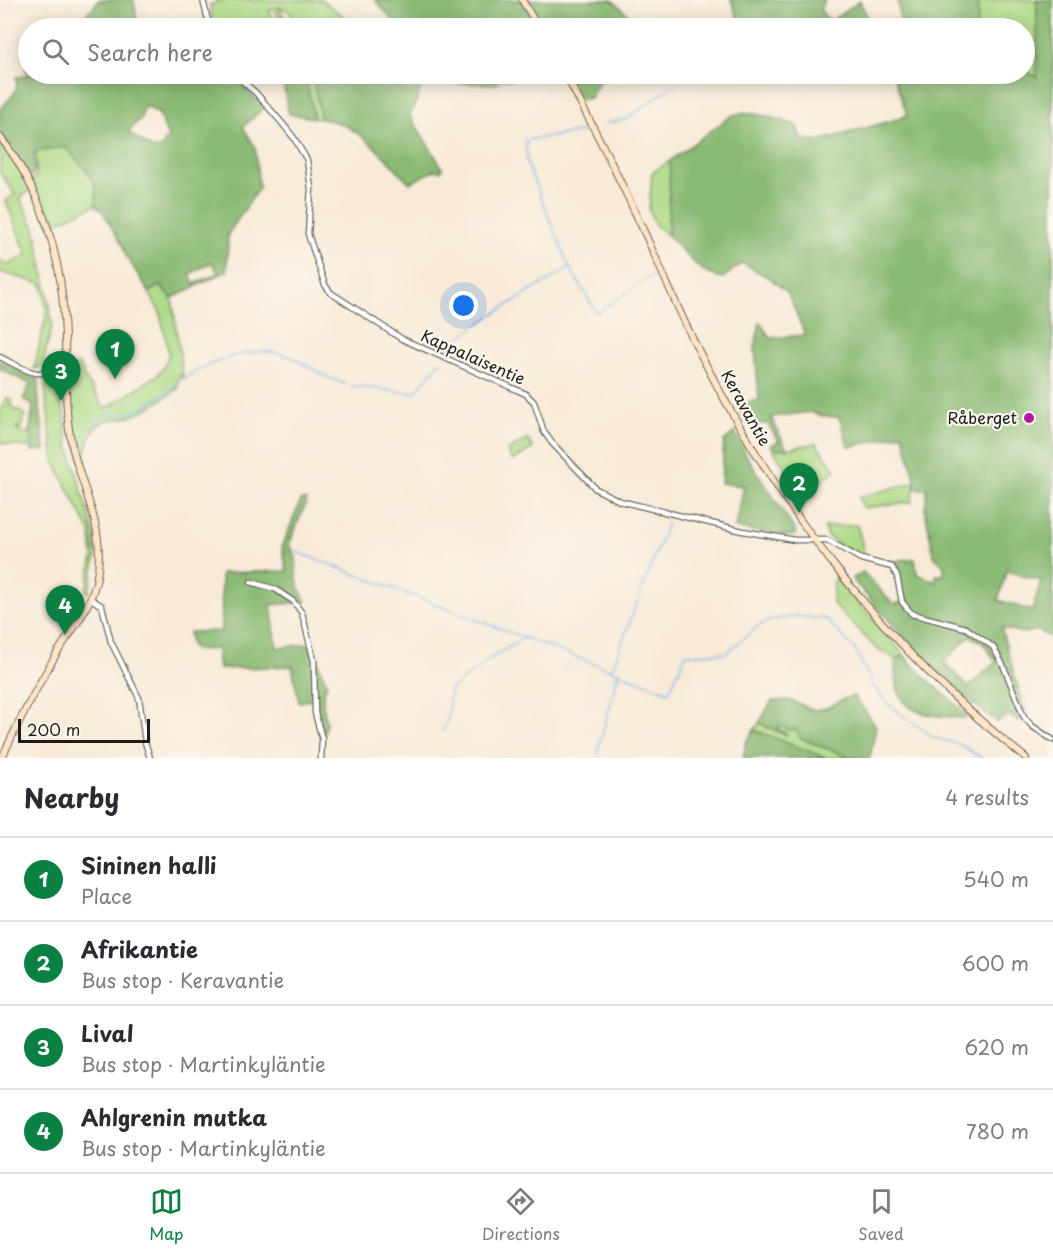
<!DOCTYPE html>
<html lang="en">
<head>
<meta charset="utf-8">
<style>
	body { margin:0; font-family:"Playpen Sans",sans-serif; background:#f2f2f3; color:#2b2b33 }
	.scale { position:absolute; left:18px; bottom:15px; width:132px; box-sizing:border-box; padding-left:6px; border:3px solid #1c1c1c; border-top:0; font-size:16px; line-height:21px; white-space:nowrap; color:#1c1c1c; -webkit-text-stroke:4px #fbf7ec; paint-order:stroke }
	.you { position:absolute; left:464px; top:306px; width:21px; height:21px; margin:-15px; border:4px solid #fff; border-radius:50%; background:#1a73e8; box-shadow:0 0 0 9px #1a73e833 }
	.badge { display:grid; place-items:center; width:39px; height:39px; border-radius:50%; background:#0b8043; color:#fff; font-size:20px; font-weight:700 }
	.pin { position:absolute; translate:-50% -50px; filter:drop-shadow(0 2px 3px #0008) }
	.pin::after { content:''; position:absolute; top:32px; width:21px; height:18px; background:inherit; clip-path:polygon(0 0,100% 0,50% 100%) }
	.list { margin:0; padding:0; list-style:none }
	h2 { display:flex; justify-content:space-between; align-items:center; height:78px; margin:0; padding:0 24px; font-size:26px }
	h2 small { font-size:20px; font-weight:400; color:#7c7c81 }
	.list li { display:grid; grid-template-columns:39px 1fr auto; gap:18px; align-items:center; box-sizing:border-box; height:84px; padding:0 24px; border-top:2px solid #e1e1e2 }
	.list b { display:block; font-size:22px; white-space:nowrap }
	.list p { margin:0; font-size:20px; white-space:nowrap; color:#7c7c81 }
	.list em { font-size:20px; font-style:normal; color:#7c7c81 }
	.icon { flex:none; width:33px; height:33px; fill:none; stroke:currentColor; stroke-width:2; stroke-linecap:round; stroke-linejoin:round }
	.map { position:relative; flex:none; width:1053px; height:758px; overflow:hidden }
	.search { position:absolute; background:#fff; box-shadow:0 3px 15px #0003; left:18px; right:18px; top:18px; height:66px; display:flex; align-items:center; gap:15px; box-sizing:border-box; padding:0 21px; border-radius:33px; color:#7c7c81; font-size:22px }
	.sheet { height:414px; background:#fff }
	nav { display:flex; justify-content:space-around; align-items:center; box-sizing:border-box; height:84px; border-top:2px solid #e1e1e2; background:#fff; font-size:16px; color:#7c7c81 }
	nav a { display:grid; justify-items:center; gap:3px }
	nav .on { color:#0b8043 }
	.map>svg:first-child { display:block }
</style>
</head>
<body>
<div class="map">
<svg width="1053" height="758" viewBox="0 0 1053 758">
	<rect width="100%" height="100%" fill="#fbf7ec"/>
	<filter id="ink" filterUnits="userSpaceOnUse"><feTurbulence type="fractalNoise" baseFrequency=".0167" numOctaves="2"/><feDisplacementMap in="SourceGraphic" scale="12" xChannelSelector="R" yChannelSelector="G"/><feConvolveMatrix kernelMatrix="1 2 1 2 8 2 1 2 1" color-interpolation-filters="sRGB"/></filter>
	<filter id="wash" filterUnits="userSpaceOnUse"><feTurbulence type="fractalNoise" baseFrequency=".008" numOctaves="4" result="noise"/><feDisplacementMap in="SourceGraphic" scale="24" xChannelSelector="R" yChannelSelector="G"/><feGaussianBlur stdDeviation="1.35" result="paint"/><feColorMatrix in="noise" values="0 0 0 0 0 0 0 0 0 0 0 0 0 0 0 0 0 1.4 0 .05"/><feComposite in="paint" operator="in"/></filter>
	<g filter="url(#wash)">
		<rect width="100%" height="100%" fill="#f8ead7"/>
		<g fill="#adda86" stroke="#647b51" stroke-width="1.5">
			<polygon points="221,0 322,0 359,28 299,27 289,11 278,7 291,28 285,28 274,9 269,11 275,28 214,28 210,5"/>
			<polygon points="979,0 1037,0 1037,77 1025,71 1024,28 977,28"/>
			<polygon points="305,74 312,74 321,119 314,118"/>
			<polygon points="0,137 32,189 20,198 35,228 50,306 52,326 42,366 34,369 47,311 42,284 0,272 0,260 8,265 27,255 6,201 15,194 0,173"/>
			<path d="M65,146C80,165 102,180 95,205L50,226L32,181L37,174L36,152Z"/>
			<polygon points="670,161 668,235 656,226 649,210 652,173"/>
			<path d="M160,285L165,292L172,298L183,377L180,375L179,382L174,387L179,388C165,397 142,415 125,418C115,420 106,418 98,426C88,437 88,448 84,460H80L72,417L69,371L79,364L84,372L82,373L105,409L155,377L163,369L169,354L160,313L149,292Z"/>
			<polygon points="54,375 62,375 62,382 58,395 64,412 68,443 95,536 96,557 89,593 86,591 93,557 91,534 54,461 45,389 46,379"/>
			<polygon points="7,398 13,401 10,406 26,415 20,429 17,427 16,430 27,434 30,428 32,448 0,443 0,410"/>
			<polygon points="527,439 533,448 513,461 507,451"/>
			<polygon points="816,443 836,470 802,495 773,449 787,449"/>
			<polygon points="915,482 912,502 863,508 859,497"/>
			<polygon points="857,525 864,551 861,557 829,538 824,527"/>
			<polygon points="836,578 904,655 896,660 888,654 877,649 833,604 833,581"/>
			<polygon points="759,723 779,733 786,734 777,728 780,726 797,730 809,742 851,758 826,758 754,730"/>
		</g>
		<g fill="#8aba73" stroke="#536b48" stroke-width="1.5" fill-rule="evenodd">
			<polygon points="99,0 134,0 138,28 69,28 84,17"/>
			<polygon points="375,0 612,0 633,19 626,28 400,28"/>
			<polygon points="731,0 825,0 820,10 830,21 860,1 873,28 742,28"/>
			<polygon points="898,0 979,0 977,28 901,28"/>
			<path d="M1037,0H1053V639L1037,630L1025,633L1001,628L1025,712L1019,721L1008,715L997,722C942,684 897,629 852,579L863,572L893,604L903,602L898,574L893,564L899,560L915,559L917,574L937,582L936,575H944V565L934,557L925,510L927,489H915V478L903,434L849,447L839,417L822,416L811,412L771,417L787,449H773L770,445L779,442L768,424L756,423L745,419L737,404L759,400L755,347L760,322L770,338L805,335L788,293L768,277L742,263L723,278C699,274 684,252 668,235L670,161L732,115C753,110 776,119 796,125L798,127L800,139L819,141L901,118L907,115L893,74H1024L1025,71L1037,77ZM1007,571L1041,581L1032,611L998,600ZM970,636L983,643L996,662L968,687L944,662Z"/>
			<path d="M28,41V74H229L265,107L243,127L255,147L259,188L228,234L227,271L172,298L165,292L160,285L149,292L125,254L123,246L103,212L95,205C102,180 80,165 65,147L34,152L35,171L31,177L0,133V110C9,98 20,93 16,77L27,76L23,42ZM145,105L159,114L168,137L162,147L153,149L128,132L141,118ZM212,262L218,273L194,284L190,274Z"/>
			<polygon points="281,74 305,74 314,118 289,114"/>
			<path d="M312,74H496L499,82L497,84L423,83L410,116L443,169L440,171L435,170L410,183C385,159 358,122 321,119Z"/>
			<polygon points="499,74 559,74 533,79 502,80"/>
			<polygon points="565,74 603,74 590,98 579,100"/>
			<polygon points="0,361 39,380 38,392 45,450 32,451 30,428 33,406 23,399 30,384 0,369"/>
			<polygon points="735,432 749,460 796,532 795,535 790,536 735,528 744,486 721,483 724,441"/>
			<path d="M301,500H307L289,545L296,558V573L299,588L306,602L271,605L277,648L313,643L319,665L327,684C316,708 331,714 324,735L316,711L317,699L299,702L292,666L219,669L217,649L195,650L191,645L189,632L222,631L221,573L287,571L282,547Z"/>
			<path d="M904,655L917,670L970,717L965,718C922,715 894,716 895,663L896,660Z"/>
			<polygon points="854,696 876,726 870,758 851,758 800,738 797,730 794,729 791,731 780,726 777,728 788,735 759,723 772,701 789,700 815,710 829,707 843,699"/>
			<polygon points="754,730 826,758 743,758 746,742"/>
		</g>
		<g fill="none" stroke-linecap="round" stroke-linejoin="round">
			<g stroke="#7ab1e9" stroke-width="1.5">
				<polyline points="606,123 627,119 689,74"/>
				<polyline points="587,131 526,140 527,164 570,268 597,313 653,275"/>
				<polyline points="445,354 460,337 484,320 569,268"/>
				<polyline points="351,386 414,393 441,361"/>
				<path d="M82,446L81,438L91,429L103,416L116,414L123,415L134,412L173,389L179,379H182C210,362 255,343 288,356C299,360 309,367 320,373C328,378 337,381 346,384"/>
				<polyline points="294,551 669,692 686,654 726,653 758,626 771,620 797,616 826,619 855,649 875,689 890,706 935,738 961,745 981,758"/>
				<polyline points="612,669 667,524"/>
				<polyline points="442,732 448,720 450,690 488,660 524,638"/>
				<polyline points="600,758 598,750 618,674"/>
			</g>
		</g>
	</g>
	<g filter="url(#ink)">
		<g fill="none" stroke-linecap="round" stroke-linejoin="round">
			<defs>
				<g id="street">
					<polyline points="203,0 210,28"/>
					<polyline points="234,74 256,93 282,123 294,138 307,160 311,188 308,234 325,285 331,293 402,339 526,394 534,402 544,432 552,443 596,489 620,501 743,531 795,540 827,540 861,559 892,567 897,576 902,602 912,614 966,628 993,647 1003,665 1024,717 1032,726 1053,740"/>
					<path d="M0,357C28,371 34,379 66,368"/>
					<polyline points="251,582 275,589 293,601 302,613 314,661 315,713 322,739 321,758"/>
					<polyline points="91,599 102,606 111,642 139,698 145,742 150,758"/>
				</g>
				<g id="secondary">
					<polyline points="522,0 539,28"/>
					<path d="M565,74C594,127 621,181 646,236C665,278 683,322 705,363C783,515 891,653 1026,758"/>
					<path d="M0,137C40,187 61,255 64,318C67,359 63,401 71,441C81,490 108,529 96,582C89,610 72,630 57,653C37,687 18,722 2,758"/>
				</g>
			</defs>
			<use href="#street" stroke="#69645d" stroke-width="7"/>
			<use href="#secondary" stroke="#69645d" stroke-width="8"/>
			<use href="#street" stroke="#fff" stroke-width="4.5"/>
			<use href="#secondary" stroke="#ffe4c6" stroke-width="6"/>
		</g>
	</g>
	<circle fill="#b5179e" stroke="#fbf7ec" stroke-width="2" cx="1029" cy="418" r="6"/>
	<g text-anchor="middle" stroke-width="4.5" stroke-linejoin="round" paint-order="stroke">
		<g font-size="16" fill="#1c1c1c" stroke="#fbf7ec">
			<text transform="translate(473 357) rotate(24)" y="6">Kappalaisentie</text>
			<text transform="translate(746 408) rotate(61)" y="6">Keravantie</text>
		</g>
		<g font-size="16" fill="#1c1c1c" stroke="#fbf7ec" text-anchor="end">
			<text x="1017" y="424">Råberget</text>
		</g>
	</g>
</svg>
<div class="scale">200 m</div>
<div class="you"></div>
<div class="pin badge" style="left:115px;top:379px">1</div>
<div class="pin badge" style="left:799px;top:513px">2</div>
<div class="pin badge" style="left:61px;top:401px">3</div>
<div class="pin badge" style="left:65px;top:635px">4</div>
<div class="search"><svg class="icon" aria-label="search" viewBox="0 0 24 24"><circle cx="10" cy="10" r="6"/><path d="M15 15l6 6"/></svg>Search here</div>
</div>
<section class="sheet">
<h2>Nearby<small>4 results</small></h2>
<ul class="list">
<li><span class="badge">1</span><div><b>Sininen halli</b><p>Place</p></div><em>540 m</em></li>
<li><span class="badge">2</span><div><b>Afrikantie</b><p>Bus stop · Keravantie</p></div><em>600 m</em></li>
<li><span class="badge">3</span><div><b>Lival</b><p>Bus stop · Martinkyläntie</p></div><em>620 m</em></li>
<li><span class="badge">4</span><div><b>Ahlgrenin mutka</b><p>Bus stop · Martinkyläntie</p></div><em>780 m</em></li>
</ul>
</section>
<nav>
<a class="on"><svg class="icon" aria-label="map" viewBox="0 0 24 24"><path d="M3 6l6-2 6 2 6-2v14l-6 2-6-2-6 2zM9 4v14M15 6v14"/></svg>Map</a>
<a><svg class="icon" aria-label="directions" viewBox="0 0 24 24"><path d="M12 3l9 9-9 9-9-9zM9 14v-3h6M13 9l2 2-2 2"/></svg>Directions</a>
<a><svg class="icon" aria-label="saved" viewBox="0 0 24 24"><path d="M7 4h10v16l-5-4-5 4z"/></svg>Saved</a>
</nav>
</body>
</html>
